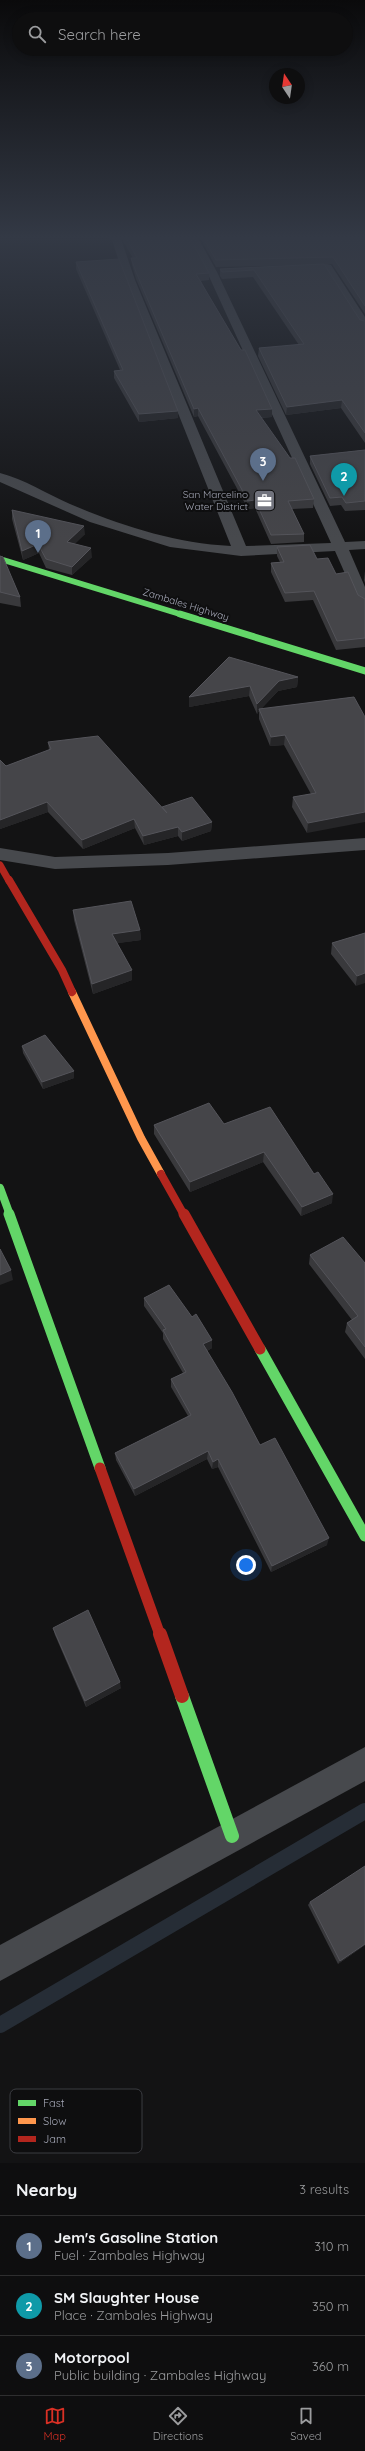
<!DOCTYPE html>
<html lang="en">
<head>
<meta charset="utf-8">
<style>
	body { margin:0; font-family:Quicksand,sans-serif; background:#1c1c1d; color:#f1f3f6 }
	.compass { position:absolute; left:269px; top:68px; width:36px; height:36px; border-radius:50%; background:#0e0e0f; box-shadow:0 2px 10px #0003; rotate:347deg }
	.you { position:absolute; left:246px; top:1565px; width:14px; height:14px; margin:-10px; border:3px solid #fff; border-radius:50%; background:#1a73e8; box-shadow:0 0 0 6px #1a73e833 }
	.badge { display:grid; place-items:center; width:26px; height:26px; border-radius:50%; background:#d93025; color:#fff; font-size:13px; font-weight:700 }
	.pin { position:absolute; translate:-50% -33px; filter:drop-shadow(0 1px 2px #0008) }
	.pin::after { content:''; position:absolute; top:21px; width:14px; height:12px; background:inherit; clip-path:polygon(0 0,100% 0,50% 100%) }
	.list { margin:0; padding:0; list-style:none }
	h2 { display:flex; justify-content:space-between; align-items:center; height:52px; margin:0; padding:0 16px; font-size:17px }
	h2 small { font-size:13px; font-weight:400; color:#9b9c9e }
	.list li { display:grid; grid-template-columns:26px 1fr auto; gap:12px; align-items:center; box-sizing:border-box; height:60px; padding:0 16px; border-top:1px solid #2e2e2f }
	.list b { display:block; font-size:15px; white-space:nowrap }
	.list p { margin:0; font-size:13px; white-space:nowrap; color:#9b9c9e }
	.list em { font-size:13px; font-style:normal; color:#9b9c9e }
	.icon { flex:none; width:22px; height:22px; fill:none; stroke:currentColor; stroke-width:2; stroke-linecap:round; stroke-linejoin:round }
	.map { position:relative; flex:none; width:365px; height:2163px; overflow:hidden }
	.search { position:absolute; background:#0e0e0f; box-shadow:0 2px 10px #0003; left:12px; right:12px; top:12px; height:44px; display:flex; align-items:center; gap:10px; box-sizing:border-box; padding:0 14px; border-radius:22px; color:#9b9c9e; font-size:15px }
	.sheet { height:232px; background:#0e0e0f }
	nav { display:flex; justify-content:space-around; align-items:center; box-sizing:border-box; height:56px; border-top:1px solid #2e2e2f; background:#0e0e0f; font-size:11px; color:#9b9c9e }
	nav a { display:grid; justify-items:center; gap:2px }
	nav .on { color:#d93025 }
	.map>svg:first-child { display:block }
</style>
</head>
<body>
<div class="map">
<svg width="365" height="2163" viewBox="0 0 365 2163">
	<rect width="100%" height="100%" fill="#131314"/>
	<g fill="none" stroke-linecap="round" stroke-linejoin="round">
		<polyline stroke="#262d36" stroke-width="16" points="0,2025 365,1811"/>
		<g fill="#47494d" fill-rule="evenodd">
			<path d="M106,236H117L121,239L135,280L246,546L331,543L207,272L187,236H197L217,272L345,542L365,541V549L349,550L365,587V607L358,603L335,551L241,556L170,547L90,522L0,482V473C24,479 47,494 70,504C122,526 174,543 231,546L125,280L112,240Z"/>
			<polygon points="327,264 331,265 365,317 365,328 361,327 324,270 295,271 290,268 295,265"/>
			<polygon points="365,838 365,850 168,865 55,869 0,860 0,848 55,857 168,853"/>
			<polygon points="365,1747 365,1781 0,1981 0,1945"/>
		</g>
		<polyline stroke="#63d668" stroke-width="5.5" points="0,559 183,615"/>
		<polyline stroke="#63d668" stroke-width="7" points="180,614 365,671"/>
		<polyline stroke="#63d668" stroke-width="8" points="0,1188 10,1215"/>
		<g stroke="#63d668" stroke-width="11">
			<polyline points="9,1214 100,1468"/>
			<polyline points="260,1349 365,1536"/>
		</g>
		<polyline stroke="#63d668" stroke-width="14" points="182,1696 232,1836"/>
		<polyline stroke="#ff974d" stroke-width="8" points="72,992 141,1138 161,1174"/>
		<polyline stroke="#b3261e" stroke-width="7" points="0,865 9,881"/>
		<g stroke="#b3261e" stroke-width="8">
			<polyline points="9,880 62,970 72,992"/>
			<polyline points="161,1174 184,1215"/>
		</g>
		<g stroke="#b3261e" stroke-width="11">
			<polyline points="184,1214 260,1349"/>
			<polyline points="100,1468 160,1635"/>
		</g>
		<polyline stroke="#b3261e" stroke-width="14" points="160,1634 182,1696"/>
	</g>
	<g fill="#39393c">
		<polygon points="120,236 189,236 209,273 209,280 201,281 272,417 261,418 314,499 313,508 292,509 304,534 304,542 271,544 255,508 248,509 198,416 194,417 136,279 132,265 131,258 133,258"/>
		<polygon points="199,236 365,236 365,314 332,264 324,264 360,320 365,321 365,443 341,408 286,415 258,356 259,348 299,345 253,277 222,279 220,276 220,269 318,265 216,267"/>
		<polygon points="76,262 178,411 178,418 139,422 114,378 114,371 120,370 76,269"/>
		<polygon points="365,450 365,510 345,511 341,505 330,506 310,464 310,456"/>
		<polygon points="12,510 85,534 74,544 92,557 72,575 46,568 39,553 23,560 12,519"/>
		<polygon points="277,547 317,559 336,574 358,595 365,599 365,647 336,650 313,600 285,602 271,572 271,563 280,562 277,556"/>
		<polygon points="0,556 20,597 21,607 0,603"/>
		<polygon points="365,571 365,583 364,580"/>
		<polygon points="298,677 297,687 278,691 261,709 354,697 307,833 292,807 293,797 311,794 284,745 270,746 259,719 259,711 257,714 249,696 189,707 189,697"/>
		<polygon points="48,742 162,807 212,822 211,831 182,841 178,836 144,845 135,828 83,849 48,812 0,829 0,760 6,766 49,750"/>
		<polygon points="73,910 140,930 141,940 117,943 132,980 93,994 74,920"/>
		<polygon points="365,933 356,986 331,954 332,943"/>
		<polygon points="22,1046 74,1078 43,1089 23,1053"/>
		<polygon points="270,1107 332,1203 301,1216 263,1162 190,1192 154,1134 154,1125 224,1124"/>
		<polygon points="310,1255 365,1263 365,1359 345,1332 347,1323 352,1320 309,1264"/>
		<polygon points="144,1298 212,1348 207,1351 260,1445 327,1545 271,1572 218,1467 212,1469 207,1459 135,1496 116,1460 115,1453 188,1416 171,1387 171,1379 183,1373 163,1339 163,1333 144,1306"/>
		<polygon points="53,1628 121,1688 86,1707 55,1635"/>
		<polygon points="310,1902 365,1945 338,1964 308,1905"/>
	</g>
	<g fill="#252527">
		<polygon points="342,400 341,408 286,415 287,407"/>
		<polygon points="198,408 198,416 194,417 194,409"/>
		<polygon points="272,409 272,417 256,418 256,410"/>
		<polygon points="178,411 178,418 139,422 139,414"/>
		<polygon points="255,500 255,508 248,509 248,501"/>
		<polygon points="84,526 85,534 68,551 67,542"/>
		<polygon points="38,544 39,553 23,560 22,551"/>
		<polygon points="91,548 92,557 72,575 72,567"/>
		<polygon points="298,677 297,687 278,691 260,710 259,709 259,711 257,714 257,704 279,681"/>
		<polygon points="250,686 249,696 189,707 189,697"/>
		<polygon points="285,735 284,745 270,746 271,737"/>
		<polygon points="47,802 48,812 0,829 0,820"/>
		<polygon points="365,812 365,822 307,833 308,823"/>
		<polygon points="134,819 135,828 83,849 82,840"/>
		<polygon points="212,822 211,831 182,841 182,832"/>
		<polygon points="178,827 178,836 144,845 143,836"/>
		<polygon points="140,930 141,940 113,944 112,934"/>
		<polygon points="132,970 132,980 93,994 92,984"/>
		<polygon points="365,973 365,983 356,986 357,976"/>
		<polygon points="74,1071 74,1078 43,1089 42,1082"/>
		<polygon points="264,1152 263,1162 190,1192 190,1182"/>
		<polygon points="333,1194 332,1203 301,1216 302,1207"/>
		<polygon points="11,1270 13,1280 0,1285 0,1275"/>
		<polygon points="212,1340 212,1348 203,1353 203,1344"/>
		<polygon points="208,1451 207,1459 135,1496 134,1489"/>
		<polygon points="218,1459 218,1467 212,1469 213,1462"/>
		<polygon points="329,1538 327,1545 271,1572 272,1566"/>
		<polygon points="120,1682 121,1688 86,1707 85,1701"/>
		<polygon points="365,1944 365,1945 338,1964 340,1961"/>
	</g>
	<g fill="#454549" stroke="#54545a">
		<polygon points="125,236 189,236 209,273 196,274 241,350 245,350 272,409 256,410 290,458 295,458 314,499 288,501 304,534 271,535 255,500 248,501 198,408 194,409 136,272 131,258 137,258"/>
		<polygon points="202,236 365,236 365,306 333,257 216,260"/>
		<polygon points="119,259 178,411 139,414 114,371 123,370 76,262"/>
		<polygon points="324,264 360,320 365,321 365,433 342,400 287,407 259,348 304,344 254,270 222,272 220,269"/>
		<polygon points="365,450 365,501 346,503 342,497 330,498 310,456"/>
		<polygon points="12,510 84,526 67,542 91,548 72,567 46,559 38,544 22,551"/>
		<polygon points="310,545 317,559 328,558 336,574 348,572 358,595 365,599 365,638 337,641 314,591 285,593 271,563 284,562 277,547"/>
		<polygon points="0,556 3,557 20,597 0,592"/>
		<polygon points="229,657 298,677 279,681 257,704 250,686 189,697"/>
		<polygon points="354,697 365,717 365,812 308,823 293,797 316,793 285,735 271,737 259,709"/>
		<polygon points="98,736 167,813 162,807 192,797 212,822 182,832 178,827 143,836 134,819 82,840 47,802 0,820 0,760 6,766 51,749 48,742"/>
		<polygon points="131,901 140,930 112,934 132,970 92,984 73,910"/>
		<polygon points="365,933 365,973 357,976 332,943"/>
		<polygon points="45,1035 74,1071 42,1082 22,1046"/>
		<polygon points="209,1103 224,1124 270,1107 314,1174 318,1172 333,1194 302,1207 264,1152 190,1182 154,1125"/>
		<polygon points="343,1237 365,1263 365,1347 347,1323 358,1316 310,1255"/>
		<polygon points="0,1249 11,1270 0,1275"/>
		<polygon points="169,1285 192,1317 196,1314 212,1340 203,1344 232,1392 260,1445 275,1438 329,1538 272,1566 218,1459 213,1462 208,1451 134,1489 115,1453 191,1415 171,1379 186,1372 163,1330 166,1329 144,1298"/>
		<polygon points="88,1610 120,1682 85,1701 53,1628"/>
		<polygon points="365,1866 365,1944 340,1961 310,1902"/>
	</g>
	<linearGradient id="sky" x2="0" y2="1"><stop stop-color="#0a0a0b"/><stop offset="0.44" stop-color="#333945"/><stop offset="1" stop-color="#333945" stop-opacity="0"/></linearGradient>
	<rect width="365" height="539" fill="url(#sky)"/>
	<defs>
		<symbol id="office-square" viewBox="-11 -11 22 22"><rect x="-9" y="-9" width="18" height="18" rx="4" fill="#71737d" stroke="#0e0e0f"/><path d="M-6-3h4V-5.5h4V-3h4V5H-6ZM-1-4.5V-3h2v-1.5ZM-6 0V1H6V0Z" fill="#fff"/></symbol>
	</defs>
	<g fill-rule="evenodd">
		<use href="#office-square" x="252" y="488" width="25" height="25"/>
	</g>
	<g text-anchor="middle" stroke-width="4" stroke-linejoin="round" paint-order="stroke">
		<g font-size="10" fill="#a4a7b6" stroke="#0e0e0f" text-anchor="end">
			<text x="248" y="498">San Marcelino<tspan x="248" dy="12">Water District</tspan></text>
		</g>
		<g font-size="10" fill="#a4a7b6" stroke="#0e0e0f">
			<text transform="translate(186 604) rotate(17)" y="4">Zambales Highway</text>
		</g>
	</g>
	<rect x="10" y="2089" width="132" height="64" rx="6" fill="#0e0e0f" stroke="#3b3c41" stroke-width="1"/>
	<rect x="18" y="2100" width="18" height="6" fill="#63d668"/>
	<rect x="18" y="2118" width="18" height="6" fill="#ff974d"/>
	<rect x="18" y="2136" width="18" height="6" fill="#b3261e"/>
	<g font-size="11" fill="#a4a7b6">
		<text x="43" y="2107">Fast</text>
		<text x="43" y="2125">Slow</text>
		<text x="43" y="2143">Jam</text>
	</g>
</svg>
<svg class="compass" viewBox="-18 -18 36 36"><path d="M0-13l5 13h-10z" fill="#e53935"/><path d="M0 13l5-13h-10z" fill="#9b9c9e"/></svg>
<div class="you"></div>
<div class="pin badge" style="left:38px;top:553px;background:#5c6f8a">1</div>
<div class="pin badge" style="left:344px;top:496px;background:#0f9aa8">2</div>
<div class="pin badge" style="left:263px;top:481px;background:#5c6f8a">3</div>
<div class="search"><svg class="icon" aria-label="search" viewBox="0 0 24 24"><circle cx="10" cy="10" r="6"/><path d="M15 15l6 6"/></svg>Search here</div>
</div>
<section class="sheet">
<h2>Nearby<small>3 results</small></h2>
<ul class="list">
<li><span class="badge" style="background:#5c6f8a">1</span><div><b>Jem's Gasoline Station</b><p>Fuel · Zambales Highway</p></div><em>310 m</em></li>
<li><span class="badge" style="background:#0f9aa8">2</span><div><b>SM Slaughter House</b><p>Place · Zambales Highway</p></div><em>350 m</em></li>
<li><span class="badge" style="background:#5c6f8a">3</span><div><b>Motorpool</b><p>Public building · Zambales Highway</p></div><em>360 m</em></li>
</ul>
</section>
<nav>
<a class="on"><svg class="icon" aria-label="map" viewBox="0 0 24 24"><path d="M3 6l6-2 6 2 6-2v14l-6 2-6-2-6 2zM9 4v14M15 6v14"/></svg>Map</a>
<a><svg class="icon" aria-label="directions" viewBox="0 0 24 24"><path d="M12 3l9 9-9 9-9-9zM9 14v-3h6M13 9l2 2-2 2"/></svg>Directions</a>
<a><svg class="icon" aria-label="saved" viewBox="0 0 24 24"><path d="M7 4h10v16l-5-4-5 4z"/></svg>Saved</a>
</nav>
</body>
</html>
